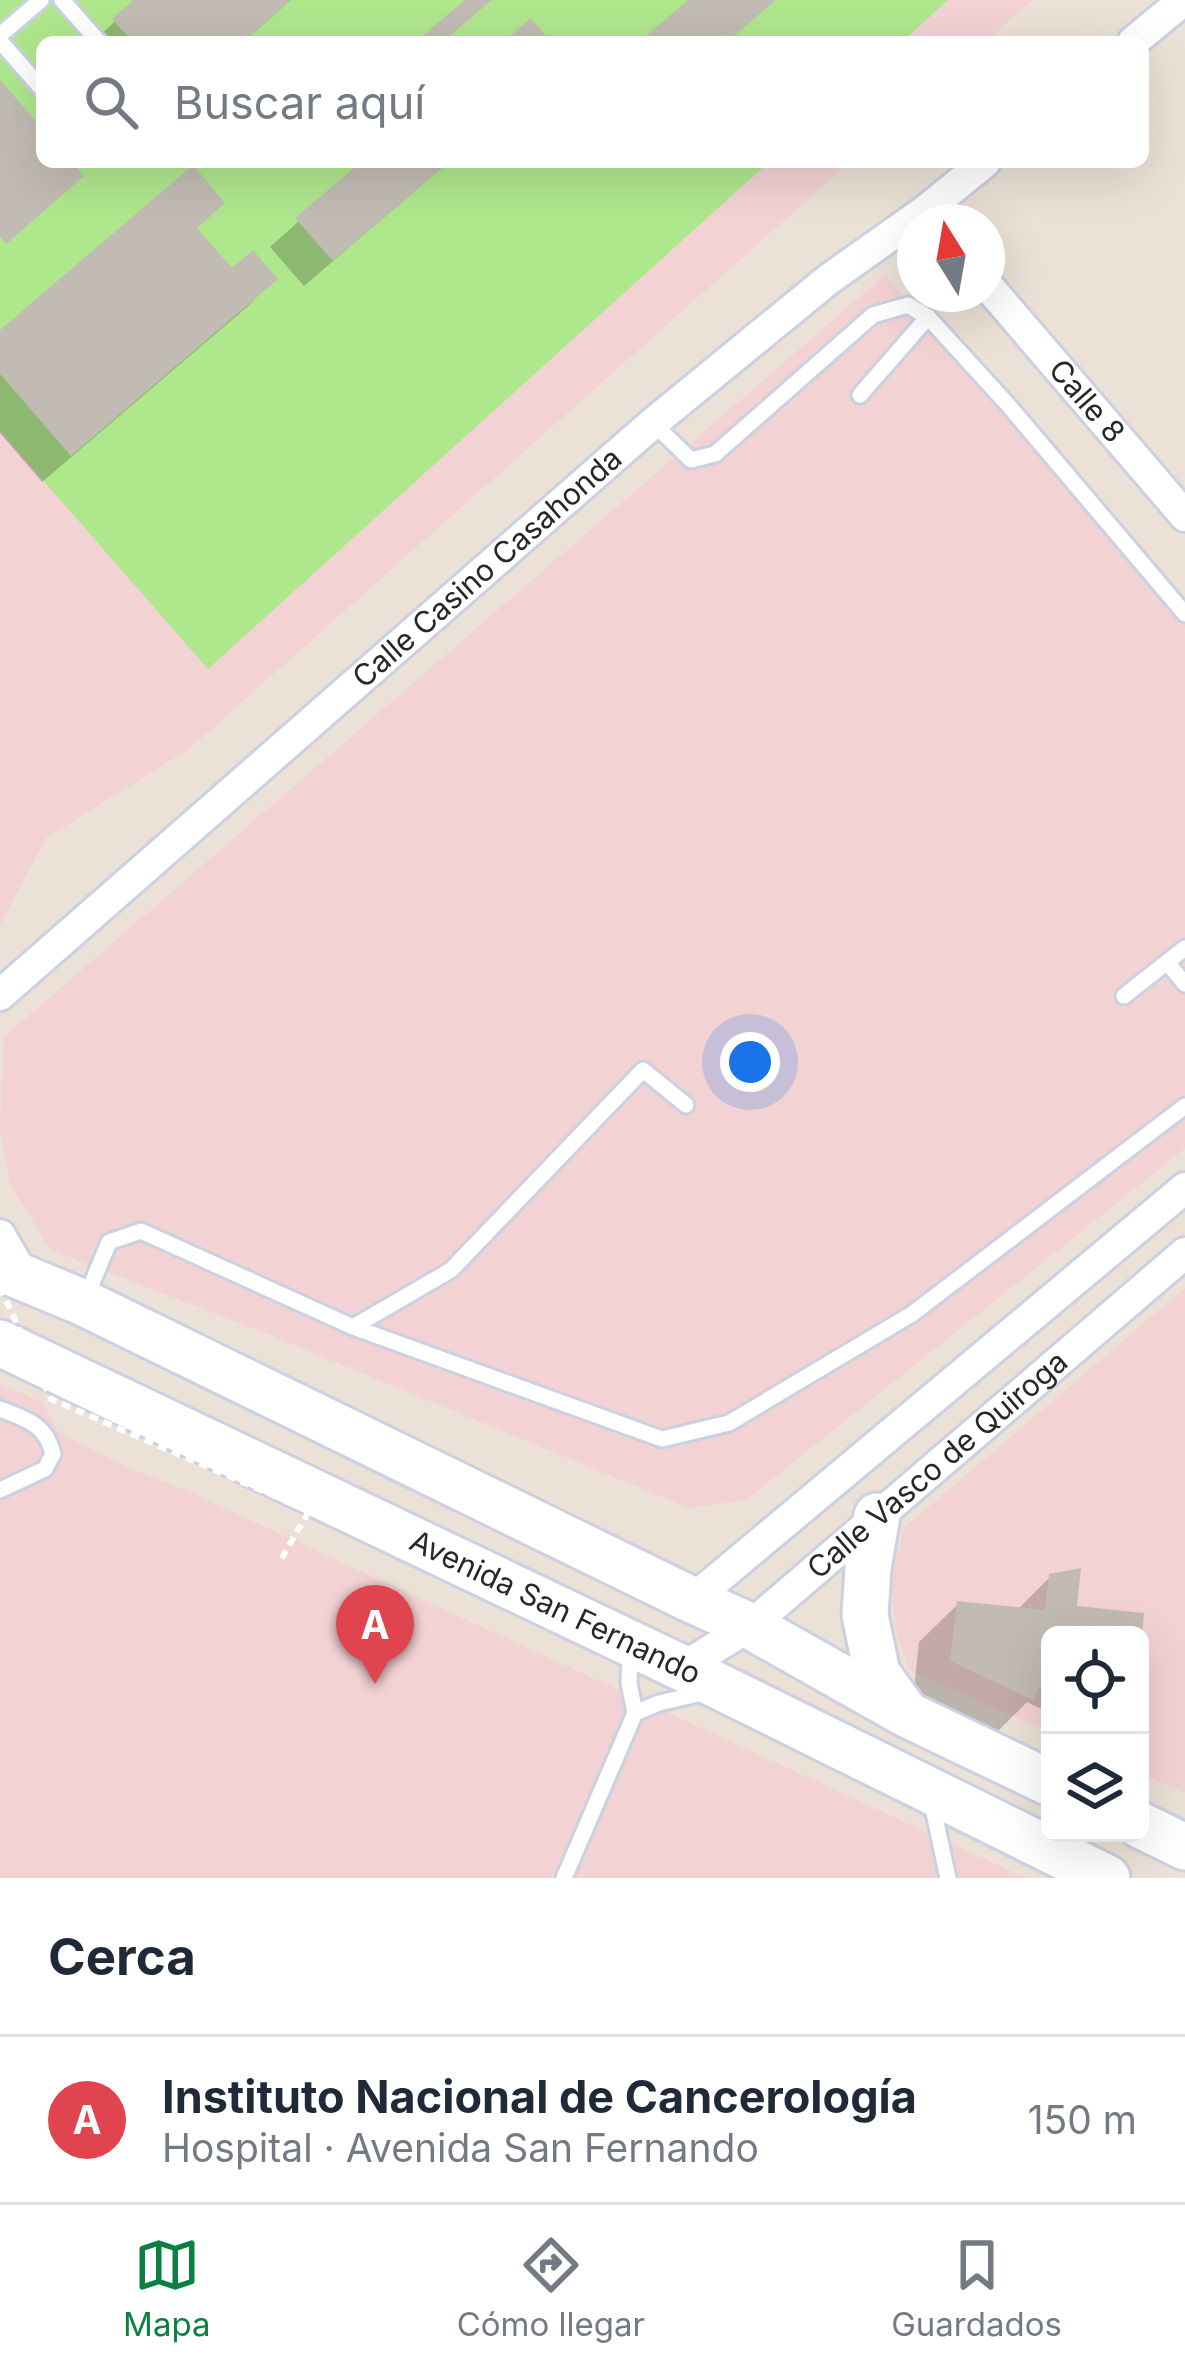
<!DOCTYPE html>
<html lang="es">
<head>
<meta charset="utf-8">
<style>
	body { margin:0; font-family:Inter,sans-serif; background:#f6f6f7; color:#1f2937 }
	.controls { position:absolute; right:36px; bottom:36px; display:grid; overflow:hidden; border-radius:18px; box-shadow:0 12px 48px #0002 }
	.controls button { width:108px; height:108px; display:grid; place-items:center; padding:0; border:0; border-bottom:3px solid #e0e1e3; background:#fff; color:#1f2937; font:60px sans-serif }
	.compass { position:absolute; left:897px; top:204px; width:108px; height:108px; border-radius:50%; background:#fff; box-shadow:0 12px 48px #0002; rotate:349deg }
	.you { position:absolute; left:750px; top:1062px; width:42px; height:42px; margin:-30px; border:9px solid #fff; border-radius:50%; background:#1a73e8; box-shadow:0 0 0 18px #1a73e833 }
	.badge { display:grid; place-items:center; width:78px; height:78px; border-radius:50%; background:#0b8043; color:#fff; font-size:39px; font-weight:700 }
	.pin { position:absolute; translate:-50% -99px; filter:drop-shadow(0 3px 6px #0008) }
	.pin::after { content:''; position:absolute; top:63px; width:42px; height:36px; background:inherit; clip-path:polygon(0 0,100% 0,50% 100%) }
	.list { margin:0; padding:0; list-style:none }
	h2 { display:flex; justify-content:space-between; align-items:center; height:156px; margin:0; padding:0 48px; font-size:51px }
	h2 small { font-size:39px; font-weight:400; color:#747a83 }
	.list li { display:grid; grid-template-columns:78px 1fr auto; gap:36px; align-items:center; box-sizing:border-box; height:168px; padding:0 48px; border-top:3px solid #e0e1e3 }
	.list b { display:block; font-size:45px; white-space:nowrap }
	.list p { margin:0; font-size:39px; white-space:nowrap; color:#747a83 }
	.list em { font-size:39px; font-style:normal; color:#747a83 }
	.icon { flex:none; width:66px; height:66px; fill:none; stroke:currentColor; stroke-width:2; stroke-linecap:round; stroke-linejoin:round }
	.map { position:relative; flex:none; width:1185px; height:1878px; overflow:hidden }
	.search { position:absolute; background:#fff; box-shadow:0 12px 48px #0002; left:36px; right:36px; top:36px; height:132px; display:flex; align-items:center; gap:30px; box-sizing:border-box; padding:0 42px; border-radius:18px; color:#747a83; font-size:45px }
	.sheet { height:324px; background:#fff }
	nav { display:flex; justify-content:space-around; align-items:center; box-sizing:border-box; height:168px; border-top:3px solid #e0e1e3; background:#fff; font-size:33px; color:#747a83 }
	nav a { display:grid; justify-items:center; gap:6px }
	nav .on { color:#0b8043 }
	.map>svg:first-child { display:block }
</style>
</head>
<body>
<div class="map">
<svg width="1185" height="1878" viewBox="0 0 1185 1878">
	<rect width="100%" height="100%" fill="#ebe1d6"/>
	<g fill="#f3d2d4">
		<polygon points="0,0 1032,0 985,42 42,42 42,162 850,162 189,749 46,838 0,925"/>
		<polygon points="885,275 1185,615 1185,1148 746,1500 689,1508 270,1335 51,1250 10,1184 0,1131 4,1037"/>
		<polygon points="1185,1288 1185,1793 1140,1773 1140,1635 1050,1635 1050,1733 909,1670 897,1635 890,1584 904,1528"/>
		<polygon points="0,1384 42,1402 58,1432 129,1468 183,1489 1026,1878 0,1878"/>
	</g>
	<polygon fill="#afe78d" points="0,0 948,0 902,42 42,42 42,162 769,162 208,669 0,431"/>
	<g fill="#0003">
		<polygon points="138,0 291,0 243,42 93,42"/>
		<polygon points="360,162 449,162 304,286 270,247 362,165"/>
		<polygon points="195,229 232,272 274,279 247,307 42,482 0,433 0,334"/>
		<polygon points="1050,1577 1073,1608 1139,1635 1050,1635 1050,1713 1027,1702 992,1737 913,1699 919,1642 958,1604 1017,1610"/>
	</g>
	<g fill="#c2bbb3">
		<polygon points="133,0 291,0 243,42 133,42 112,19"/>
		<polygon points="465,0 492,0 442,42 415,42"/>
		<polygon points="688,0 776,0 727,42 639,42"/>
		<polygon points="531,18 551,42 503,42"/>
		<polygon points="0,80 42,128 42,162 71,162 84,176 6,244 0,237"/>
		<polygon points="361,162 449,162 333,261 295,218"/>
		<polygon points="193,165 225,203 197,228 232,268 253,250 278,279 71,456 0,374 0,330"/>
		<polygon points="1081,1568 1077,1606 1144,1613 1142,1635 1050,1635 1050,1666 1033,1700 950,1661 957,1601 1045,1610 1049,1574"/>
	</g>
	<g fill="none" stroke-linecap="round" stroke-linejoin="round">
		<defs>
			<g id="lane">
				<polyline points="62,0 99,42"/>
				<polyline points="0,35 41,0"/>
				<polyline points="0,41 42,89"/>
				<polyline points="860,395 928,317"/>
				<polyline points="653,423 691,460 715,454 873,315 908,305 928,317 1009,406 1185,614"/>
				<polyline points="1167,962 1185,984"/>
				<polyline points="1124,996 1185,948"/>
				<polyline points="85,1300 109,1242 141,1231 353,1327 451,1270 643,1070 686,1105"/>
				<polyline points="353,1327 662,1439 729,1423 912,1314 1185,1106"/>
				<path d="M0,1409C26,1419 46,1424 53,1454L45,1469L0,1490"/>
				<polyline points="635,1713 659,1703 707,1692"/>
				<polyline points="931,1799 948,1878"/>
				<polyline points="564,1878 635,1713 629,1683 630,1652"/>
			</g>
			<g id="street">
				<polyline points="1133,42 1184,0"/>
				<path id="s1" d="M987,285L1185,516"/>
				<path id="s2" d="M0,995L653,423L829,279L925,211L985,162"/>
				<polyline points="0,1235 26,1280"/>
				<polyline points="692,1600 1185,1188"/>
				<path id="s3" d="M682,1668L750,1626L1185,1253"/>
			</g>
			<g id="secondary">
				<polyline points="0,1268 84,1303 692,1600 750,1626 906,1714 1050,1783"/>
				<path id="s4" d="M0,1343L682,1668L1107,1878"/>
				<polyline points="877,1516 868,1568 865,1615 877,1673 905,1712"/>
				<polyline points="1140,1825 1185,1847"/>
			</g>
		</defs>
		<use href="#lane" stroke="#cbd0e2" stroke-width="21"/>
		<use href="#street" stroke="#cbd0e2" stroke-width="36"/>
		<use href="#secondary" stroke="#cbd0e2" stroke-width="51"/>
		<use href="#lane" stroke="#fff" stroke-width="15"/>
		<use href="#street" stroke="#fff" stroke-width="30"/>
		<use href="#secondary" stroke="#fff" stroke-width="45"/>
		<polyline stroke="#fff" stroke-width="6" stroke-dasharray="9 6" stroke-linecap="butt" points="0,1287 51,1399 309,1511 279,1563"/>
	</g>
	<g text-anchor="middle" stroke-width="9" stroke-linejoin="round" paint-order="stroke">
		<g font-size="30" fill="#272727" stroke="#fff">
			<text dy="10" stroke="none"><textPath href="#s1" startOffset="153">Calle 8</textPath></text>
			<text dy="10" stroke="none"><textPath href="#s2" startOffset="648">Calle Casino Casahonda</textPath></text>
			<text dy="10" stroke="none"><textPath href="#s3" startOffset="327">Calle Vasco de Quiroga</textPath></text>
			<text dy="10" stroke="none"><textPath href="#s4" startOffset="615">Avenida San Fernando</textPath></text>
		</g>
	</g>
</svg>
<div class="controls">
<button><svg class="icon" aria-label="locate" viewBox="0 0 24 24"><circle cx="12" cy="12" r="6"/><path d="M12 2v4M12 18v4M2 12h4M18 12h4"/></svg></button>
<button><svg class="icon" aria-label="layers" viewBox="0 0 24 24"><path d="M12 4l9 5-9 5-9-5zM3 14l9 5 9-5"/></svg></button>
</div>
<svg class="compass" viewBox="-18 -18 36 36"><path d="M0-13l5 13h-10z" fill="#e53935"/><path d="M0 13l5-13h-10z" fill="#747a83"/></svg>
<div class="you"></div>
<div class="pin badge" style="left:375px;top:1684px;background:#e0444e">A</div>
<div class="search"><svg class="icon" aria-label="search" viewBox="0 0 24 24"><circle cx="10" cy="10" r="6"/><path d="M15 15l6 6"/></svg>Buscar aquí</div>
</div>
<section class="sheet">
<h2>Cerca<small></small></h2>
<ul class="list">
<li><span class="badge" style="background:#e0444e">A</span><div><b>Instituto Nacional de Cancerología</b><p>Hospital · Avenida San Fernando</p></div><em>150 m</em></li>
</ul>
</section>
<nav>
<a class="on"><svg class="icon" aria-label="map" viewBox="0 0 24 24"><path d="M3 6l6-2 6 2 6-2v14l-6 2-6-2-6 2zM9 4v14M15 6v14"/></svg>Mapa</a>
<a><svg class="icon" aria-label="directions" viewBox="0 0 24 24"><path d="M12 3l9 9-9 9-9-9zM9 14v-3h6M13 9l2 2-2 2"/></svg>Cómo llegar</a>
<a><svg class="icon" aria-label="saved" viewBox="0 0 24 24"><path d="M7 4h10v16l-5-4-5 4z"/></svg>Guardados</a>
</nav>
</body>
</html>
